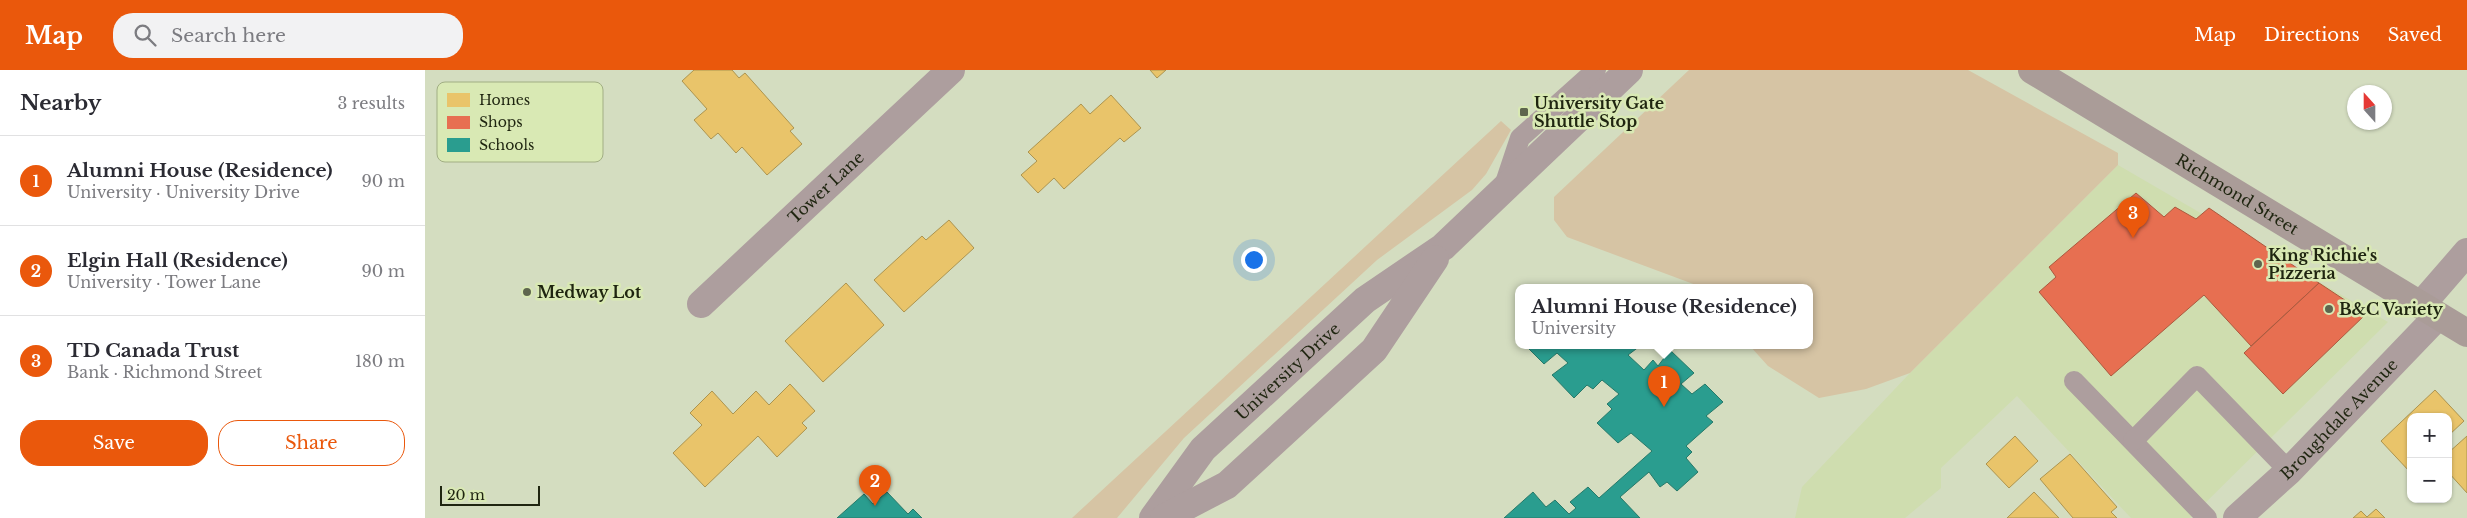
<!DOCTYPE html>
<html lang="en">
<head>
<meta charset="utf-8">
<style>
	body { margin:0; font-family:"Libre Baskerville",serif; background:#f2f2f3; color:#2b2b33 }
	.controls { position:absolute; right:15px; bottom:15px; display:grid; overflow:hidden; border-radius:10px; box-shadow:0 1px 4px #0004 }
	.controls button { width:45px; height:45px; display:grid; place-items:center; padding:0; border:0; border-bottom:1px solid #e1e1e2; background:#fff; color:#2b2b33; font:25px sans-serif }
	.compass { position:absolute; left:1922px; top:15px; width:45px; height:45px; border-radius:50%; background:#fff; box-shadow:0 1px 4px #0004; rotate:339deg }
	.scale { position:absolute; left:15px; bottom:12px; width:100px; box-sizing:border-box; padding-left:5px; border:2px solid #1f2510; border-top:0; font-size:14px; line-height:18px; white-space:nowrap; color:#1f2510; -webkit-text-stroke:4px #d9e9b4; paint-order:stroke }
	.you { position:absolute; left:828px; top:189px; width:18px; height:18px; margin:-12px; border:4px solid #fff; border-radius:50%; background:#1a73e8; box-shadow:0 0 0 8px #1a73e833 }
	.badge { display:grid; place-items:center; width:32px; height:32px; border-radius:50%; background:#ea580c; color:#fff; font-size:16px; font-weight:700 }
	.pin { position:absolute; translate:-50% -41px; filter:drop-shadow(0 1px 2px #0008) }
	.pin::after { content:''; position:absolute; top:26px; width:18px; height:15px; background:inherit; clip-path:polygon(0 0,100% 0,50% 100%) }
	.popup { position:absolute; left:1090px; top:214px; width:298px; height:65px; box-sizing:border-box; display:grid; place-content:center; border-radius:10px; background:#fff; filter:drop-shadow(0 1px 4px #0005); font-size:16px; white-space:nowrap; color:#7c7c81 }
	.popup b { font-size:19px; color:#2b2b33 }
	.popup::after { content:''; position:absolute; left:50%; top:100%; margin-left:-10px; border:10px solid transparent; border-top-color:#fff }
	.list { margin:0; padding:0; list-style:none }
	h2 { display:flex; justify-content:space-between; align-items:center; height:65px; margin:0; padding:0 20px; font-size:21px }
	h2 small { font-size:16px; font-weight:400; color:#7c7c81 }
	.list li { display:grid; grid-template-columns:32px 1fr auto; gap:15px; align-items:center; box-sizing:border-box; height:90px; padding:0 20px; border-top:1px solid #e1e1e2 }
	.list b { display:block; font-size:19px; white-space:nowrap }
	.list p { margin:0; font-size:16px; white-space:nowrap; color:#7c7c81 }
	.list em { font-size:16px; font-style:normal; color:#7c7c81 }
	.actions { display:flex; gap:10px; padding:15px 20px }
	.actions a { flex:1; padding:11px 0; border:1px solid #ea580c; border-radius:20px; text-align:center; font-size:18px; color:#ea580c }
	.actions .main { background:#ea580c; color:#fff }
	.icon { flex:none; width:28px; height:28px; fill:none; stroke:currentColor; stroke-width:2; stroke-linecap:round; stroke-linejoin:round }
	.map { position:relative; flex:none; width:2042px; height:448px; overflow:hidden }
	header { display:flex; align-items:center; gap:30px; box-sizing:border-box; height:70px; padding:0 25px; background:#ea580c; color:#fff }
	header strong { font-size:24px }
	nav { display:flex; gap:28px; margin-inline-start:auto; font-size:18px }
	.search { width:350px; height:45px; background:#f2f2f3; display:flex; align-items:center; gap:12px; box-sizing:border-box; padding:0 18px; border-radius:20px; color:#7c7c81; font-size:19px }
	main { display:flex }
	aside { flex:1; background:#fff }
	.map>svg:first-child { display:block }
</style>
</head>
<body>
<header>
<strong>Map</strong>
<div class="search"><svg class="icon" aria-label="search" viewBox="0 0 24 24"><circle cx="10" cy="10" r="6"/><path d="M15 15l6 6"/></svg>Search here</div>
<nav><a>Map</a><a>Directions</a><a>Saved</a></nav>
</header>
<main>
<aside>
<h2>Nearby<small>3 results</small></h2>
<ul class="list">
<li><span class="badge">1</span><div><b>Alumni House (Residence)</b><p>University · University Drive</p></div><em>90 m</em></li>
<li><span class="badge">2</span><div><b>Elgin Hall (Residence)</b><p>University · Tower Lane</p></div><em>90 m</em></li>
<li><span class="badge">3</span><div><b>TD Canada Trust</b><p>Bank · Richmond Street</p></div><em>180 m</em></li>
</ul>
<div class="actions"><a class="main">Save</a><a>Share</a></div>
</aside>
<div class="map">
<svg width="2042" height="448" viewBox="0 0 2042 448">
	<rect width="100%" height="100%" fill="#d4ddc0"/>
	<polygon fill="#cfddaf" points="1693,95 1963,252 1765,448 1706,448 1592,326 1516,398 1516,418 1480,448 1370,448 1377,417 1485,303"/>
	<g fill="#d6c4a4">
		<polygon points="1264,0 1543,0 1693,83 1693,95 1485,303 1441,319 1394,328 1343,296 1325,276 1384,276 1384,218 1274,218 1271,215 1142,167 1129,150 1129,127"/>
		<polygon points="1076,51 1086,60 1061,104 1047,120 952,190 759,368 692,448 647,448"/>
	</g>
	<g fill="#e9c46a" stroke="#ac944f">
		<polygon points="269,0 307,0 314,8 320,3 369,58 365,61 377,74 342,105 317,77 311,83 293,63 286,69 269,50 282,39 257,11"/>
		<polygon points="725,0 741,0 732,8"/>
		<polygon points="686,25 716,58 699,72 695,68 639,119 629,108 613,123 596,105 612,91 603,82 656,34 665,44"/>
		<polygon points="524,150 549,178 479,242 449,210 497,166 501,170"/>
		<polygon points="421,213 459,255 398,312 360,271"/>
		<polygon points="365,314 390,341 377,353 382,358 352,387 333,366 280,417 248,383 277,355 265,343 287,321 308,344 331,321 344,335"/>
		<polygon points="2010,320 2039,351 2023,366 2023,347 1986,347 1985,402 1956,371"/>
		<polygon points="1590,366 1613,391 1584,418 1561,394"/>
		<polygon points="2042,366 2042,423 2023,402 2023,383"/>
		<polygon points="1645,384 1692,437 1686,442 1692,448 1648,448 1615,409"/>
		<polygon points="1609,422 1634,448 1582,448"/>
		<polygon points="1951,439 1960,448 1928,448 1936,441 1942,447"/>
	</g>
	<g fill="#e76f51" stroke="#ab593e">
		<polygon points="1711,123 1739,147 1750,137 1771,149 1784,138 1894,213 1826,276 1779,225 1686,306 1614,222 1631,207 1624,197"/>
		<polygon points="1894,213 1941,244 1858,324 1819,283"/>
	</g>
	<g fill="#2a9d8f" stroke="#277969">
		<polygon points="1101,276 1215,276 1203,285 1219,300 1228,290 1233,296 1245,280 1269,303 1256,314 1267,324 1280,314 1298,332 1281,346 1288,352 1261,376 1267,382 1261,388 1273,402 1252,421 1242,412 1235,417 1224,402 1195,427 1215,448 1079,448 1108,422 1121,437 1130,430 1144,444 1151,438 1145,432 1163,417 1174,428 1227,381 1206,363 1193,373 1172,353 1187,339 1182,334 1194,324 1177,310 1168,319 1162,315 1149,328 1127,305 1143,293 1132,283 1119,294"/>
		<polygon points="462,422 483,444 488,439 497,448 412,448 439,424 448,434"/>
	</g>
	<g fill="none" stroke-linecap="round" stroke-linejoin="round">
		<g stroke="#ad9e9e" stroke-width="20">
			<polyline points="1078,119 1095,68 1171,0"/>
			<polyline points="1649,311 1782,448"/>
			<polyline points="1708,371 1772,306 1864,401"/>
		</g>
		<g stroke="#ad9e9e" stroke-width="28">
			<path id="s1" d="M276,234L526,0"/>
			<polyline points="1996,235 2042,182"/>
			<path id="s2" d="M1812,448L1864,401L2013,246"/>
		</g>
		<g stroke="#ad9e9e" stroke-width="28">
			<path id="s3" d="M728,448L778,379L940,230L1018,177L1204,0"/>
			<polyline points="739,448 802,415 949,280 1010,189"/>
		</g>
		<path stroke="#aa9c98" stroke-width="28" id="s4" d="M1607,0L2042,263"/>
	</g>
	<g fill="#5e654e" stroke="#d9e9b4" stroke-width="2">
		<rect x="1094" y="37" width="10" height="10" rx="2.5"/>
		<circle cx="1833" cy="194" r="5"/>
		<circle cx="102" cy="222" r="5"/>
		<circle cx="1904" cy="239" r="5"/>
	</g>
	<g text-anchor="middle" stroke-width="5" stroke-linejoin="round" paint-order="stroke">
		<g font-size="16" font-weight="bold" fill="#1f2510" stroke="#d9e9b4" text-anchor="start">
			<text x="1109" y="39">University Gate<tspan x="1109" dy="18">Shuttle Stop</tspan></text>
			<text x="1843" y="191">King Richie's<tspan x="1843" dy="18">Pizzeria</tspan></text>
			<text x="112" y="228">Medway Lot</text>
			<text x="1914" y="245">B&amp;C Variety</text>
		</g>
		<g font-size="16" fill="#1f2510" stroke="#d9e9b4">
			<text dy="6" stroke="none"><textPath href="#s1" startOffset="171">Tower Lane</textPath></text>
			<text dy="6" stroke="none"><textPath href="#s4" startOffset="240">Richmond Street</textPath></text>
			<text dy="6" stroke="none"><textPath href="#s3" startOffset="200">University Drive</textPath></text>
			<text dy="6" stroke="none"><textPath href="#s2" startOffset="142">Broughdale Avenue</textPath></text>
		</g>
	</g>
	<rect x="12" y="12" width="166" height="80" rx="8" fill="#d9e9b4" stroke="#a1ae83" stroke-width="1"/>
	<rect x="22" y="23" width="23" height="14" fill="#e9c46a"/>
	<rect x="22" y="46" width="23" height="13" fill="#e76f51"/>
	<rect x="22" y="68" width="23" height="14" fill="#2a9d8f"/>
	<g font-size="14" fill="#1f2510">
		<text x="54" y="35">Homes</text>
		<text x="54" y="57">Shops</text>
		<text x="54" y="80">Schools</text>
	</g>
</svg>
<div class="controls">
<button>+</button>
<button>−</button>
</div>
<svg class="compass" viewBox="-18 -18 36 36"><path d="M0-13l5 13h-10z" fill="#e53935"/><path d="M0 13l5-13h-10z" fill="#7c7c81"/></svg>
<div class="scale">20 m</div>
<div class="you"></div>
<div class="pin badge" style="left:1239px;top:337px">1</div>
<div class="popup"><b>Alumni House (Residence)</b>University</div>
<div class="pin badge" style="left:450px;top:436px">2</div>
<div class="pin badge" style="left:1708px;top:168px">3</div>
</div>
</main>
</body>
</html>
